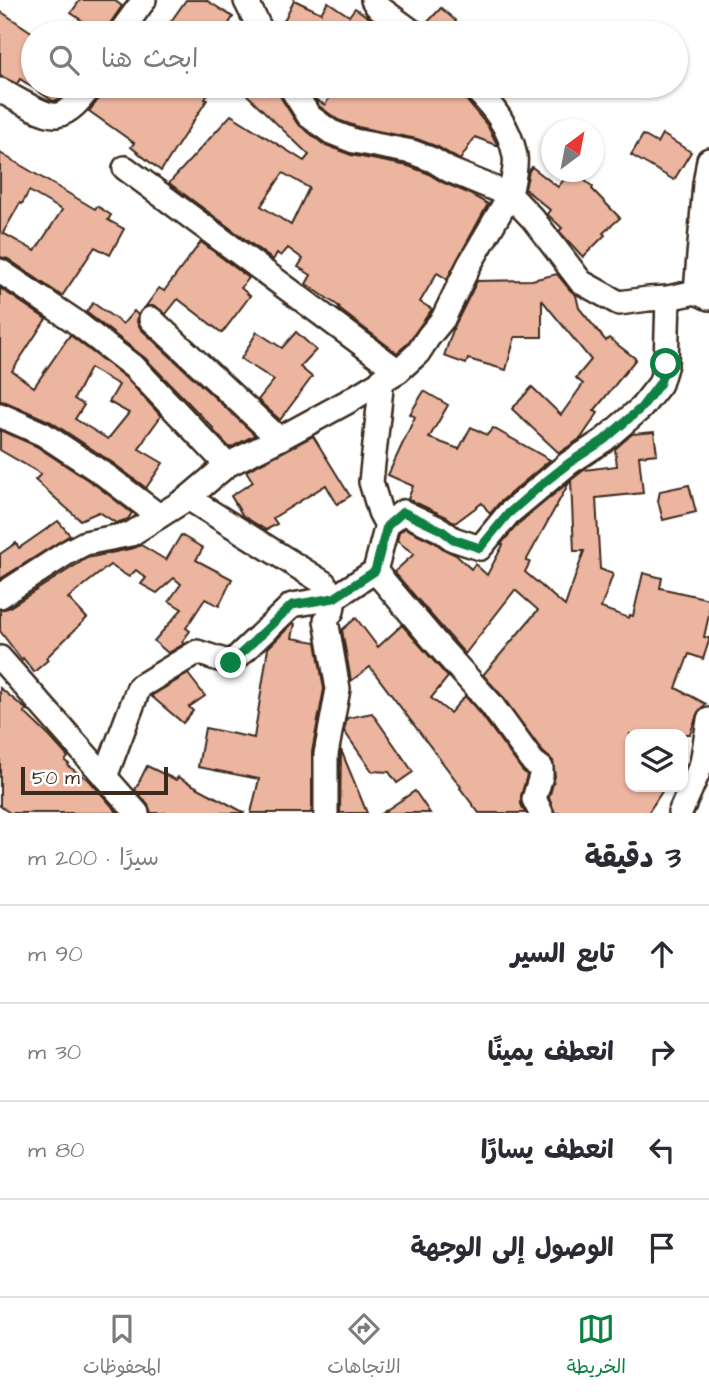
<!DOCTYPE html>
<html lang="ar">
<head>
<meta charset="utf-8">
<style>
	body { margin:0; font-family:"Architects Daughter","Playpen Sans Arabic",sans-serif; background:#f7f7f7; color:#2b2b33; direction:rtl }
	.controls { position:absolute; right:21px; bottom:21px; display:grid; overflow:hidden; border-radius:14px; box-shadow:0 2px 5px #0004 }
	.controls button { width:63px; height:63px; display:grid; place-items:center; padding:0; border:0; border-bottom:2px solid #e1e1e2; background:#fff; color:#2b2b33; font:35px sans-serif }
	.compass { position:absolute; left:541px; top:119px; width:63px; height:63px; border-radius:50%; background:#fff; box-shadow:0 2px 5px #0004; rotate:32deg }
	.scale { position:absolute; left:21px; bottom:18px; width:147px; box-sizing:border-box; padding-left:7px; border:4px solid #3b2a1e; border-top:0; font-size:19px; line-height:24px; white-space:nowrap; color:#3b2a1e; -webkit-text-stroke:5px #fff; paint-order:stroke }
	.stop { position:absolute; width:21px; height:21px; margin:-16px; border:5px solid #0b8043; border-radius:50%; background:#fff }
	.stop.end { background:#0b8043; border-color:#fff; box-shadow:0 2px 7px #0008 }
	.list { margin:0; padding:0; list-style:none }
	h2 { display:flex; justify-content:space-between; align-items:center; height:91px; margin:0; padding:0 28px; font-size:30px }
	h2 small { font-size:23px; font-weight:400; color:#7c7c81 }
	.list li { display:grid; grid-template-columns:46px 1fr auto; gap:21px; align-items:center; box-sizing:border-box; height:98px; padding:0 28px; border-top:2px solid #e1e1e2 }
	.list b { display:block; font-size:26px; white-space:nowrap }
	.list em { font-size:23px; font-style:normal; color:#7c7c81 }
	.icon { flex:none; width:38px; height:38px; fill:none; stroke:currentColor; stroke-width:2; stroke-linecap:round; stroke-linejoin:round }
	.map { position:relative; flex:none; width:709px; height:813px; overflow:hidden; direction:ltr }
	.search { position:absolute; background:#fff; box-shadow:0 2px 5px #0004; left:21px; right:21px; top:21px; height:77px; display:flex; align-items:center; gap:18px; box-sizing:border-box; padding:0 24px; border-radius:38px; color:#7c7c81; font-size:26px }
	.sheet { height:483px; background:#fff }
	nav { display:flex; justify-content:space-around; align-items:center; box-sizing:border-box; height:98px; border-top:2px solid #e1e1e2; background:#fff; font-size:19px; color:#7c7c81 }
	nav a { display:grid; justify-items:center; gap:4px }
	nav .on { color:#0b8043 }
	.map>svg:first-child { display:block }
</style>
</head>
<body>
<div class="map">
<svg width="709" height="813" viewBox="0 0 709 813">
	<rect width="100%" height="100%" fill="#fff"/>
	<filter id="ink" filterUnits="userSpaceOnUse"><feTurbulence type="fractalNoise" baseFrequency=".0143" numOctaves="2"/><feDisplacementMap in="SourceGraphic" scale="14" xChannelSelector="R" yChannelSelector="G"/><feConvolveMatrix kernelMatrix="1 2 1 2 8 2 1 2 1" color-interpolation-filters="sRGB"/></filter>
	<g filter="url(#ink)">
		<g fill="#ecb5a0" stroke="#3b2a1e" stroke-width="2" fill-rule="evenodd">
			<polygon points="80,0 114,0 122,6 109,25 106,33 100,33 71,13"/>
			<polygon points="186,0 206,0 233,17 223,33 176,33 167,27"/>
			<polygon points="294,0 321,13 328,2 349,16 355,8 391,33 278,33"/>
			<polygon points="441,8 456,21 446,33 428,33 425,25"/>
			<polygon points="0,11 33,33 33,86 73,86 60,99 53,101 20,79 17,84 0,76"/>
			<polygon points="105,86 213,86 205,99 207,100 161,171 131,147 134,143 89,111 102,95"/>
			<path d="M238,86H276L278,93L297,123L323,144L351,155L408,166L427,173L442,182L468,193L488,204L447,279L437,273L420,302L432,309L407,344L397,353L339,309L340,307L306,284L311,275L298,267L303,259L288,248L281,256L277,253L273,260L169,183L231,115L304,161L309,155ZM283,173L309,188L291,225L261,206Z"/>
			<polygon points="337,86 458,86 462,95 487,125 498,146 475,137 460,160 438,147 417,139 358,127 338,120 319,106 315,99 325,105"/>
			<polygon points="662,134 691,152 674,180 631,155 643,135 657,143"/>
			<path d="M0,153L95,209L97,206L111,215L108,220L124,229L110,255L95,247L62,296L8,259L0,257ZM29,191L62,210L35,251L3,233L20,203L22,204Z"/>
			<polygon points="532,167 558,187 570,172 574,172 593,187 592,189 620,218 603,233 605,235 583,257 559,231 562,228 547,214 550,210 525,189 529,171"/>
			<polygon points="201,242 249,278 241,288 250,296 222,333 178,299 166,314 155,306 146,306 159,288 164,291"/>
			<polygon points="557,274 570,290 576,295 579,308 606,341 609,338 636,359 594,411 598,413 581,438 559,453 512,409 532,387 561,415 583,384 576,378 591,360 542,300 542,337 515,337 506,370 468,359 466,364 444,356 454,327 477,281 532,280"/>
			<path d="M0,288L46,319L12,371L34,387L70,335L126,378L161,416L148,434L139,449L163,463L146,488L113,463L51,422L6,402L0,401ZM90,368L119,385L109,402L129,413L108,439L75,419L84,405L74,399Z"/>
			<polygon points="93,303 123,324 134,311 138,315 137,322 141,329 255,435 230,448 213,430 214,429 145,358 86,312"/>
			<polygon points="257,332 282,348 296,332 316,350 300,367 312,377 280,420 258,400 274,380 241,359"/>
			<polygon points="424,391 448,405 429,438 459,449 471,427 487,435 493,428 550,460 499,503 490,514 482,503 455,523 447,517 408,499 413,486 388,475 415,417 410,414"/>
			<polygon points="0,430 36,446 97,486 132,513 128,519 116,523 99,512 80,520 35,480 41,474 0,450"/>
			<polygon points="654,432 657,454 639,456 643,493 596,498 600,569 613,574 601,608 629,618 630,615 633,616 643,573 662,578 660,588 709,599 709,615 704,637 709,638 709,641 703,659 689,654 676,688 706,704 698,712 690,734 630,734 630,787 665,787 648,813 555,813 549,798 555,776 553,761 543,752 502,696 483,675 538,610 515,590 465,654 394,572 414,554 397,541 399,533 405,528 434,542 445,550 456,555 471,569 475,564 487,575 503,545 501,544 518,524 570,481 526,561 530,562 525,572 565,606 584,551 574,551 571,480 584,470 617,466 615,449 632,434"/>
			<polygon points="313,436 350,496 337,504 326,485 273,518 277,524 266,530 243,516 231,496 253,482 246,471"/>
			<polygon points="689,485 696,512 663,520 658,501 660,491"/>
			<polygon points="58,521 70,535 0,579 0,554 16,543 19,548"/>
			<polygon points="181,535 203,548 196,560 232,579 219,606 205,599 186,628 190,631 182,642 184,644 168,653 154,641 182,609 169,601 181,584 174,578 157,593 141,584 146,578 136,570 129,577 110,565 68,598 87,618 46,658 48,660 34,672 23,658 22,660 0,631 0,610 8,608 87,558 134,548 141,545 166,560"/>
			<polygon points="356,618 378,647 402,625 448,677 431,698 450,713 465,696 480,713 522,770 527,775 521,796 521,804 525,813 479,813 460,788 461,787 370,667 351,681 342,630"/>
			<polygon points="293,623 295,624 292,638 316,642 324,689 312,752 312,808 311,813 251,813 259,779 198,767 205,728 254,738 268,648"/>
			<polygon points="188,674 205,696 189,707 193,711 183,723 151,696"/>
			<polygon points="0,688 27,710 24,712 50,737 68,757 65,761 69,764 68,766 90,781 118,813 10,813 0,806"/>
			<polygon points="372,713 413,772 397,783 389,772 372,771 344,731 347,718"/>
			<polygon points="341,750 358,791 367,813 340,813"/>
			<polygon points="147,766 176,780 178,777 245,813 151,813 148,804 135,790"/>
			<polygon points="415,791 430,813 382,813"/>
		</g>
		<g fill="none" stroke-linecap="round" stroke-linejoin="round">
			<defs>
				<g id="minor">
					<polyline points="373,0 377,6 414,33"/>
					<polyline points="246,1 262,33"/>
					<polyline points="120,33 144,0"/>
					<path d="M472,86C492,105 510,127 515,156C517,167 512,183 510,195L533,219L581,282L619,303L648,299L668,298L696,292L709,298"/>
					<path d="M0,90C13,97 44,117 57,115C71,113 83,96 91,86"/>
					<polyline points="125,168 398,371"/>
					<polyline points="0,271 73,320 135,368 227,465"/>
					<polyline points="696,292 705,184 709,160"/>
					<polyline points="151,319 279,439"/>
					<polyline points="382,379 371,482 380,512 387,525"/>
					<polyline points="0,415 43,434 105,475 159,516"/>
					<polyline points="188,498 324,583 334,598 332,611 326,620 338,689 326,754 326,813"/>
					<polyline points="375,571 437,644 491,704 533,762 541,768 541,776 534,799 541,813"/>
					<polyline points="0,596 68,552 85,543 131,534 188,498 227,465 279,439 347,402 398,371 418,353 429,336 443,319 469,265 510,195 449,170 433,160 412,152 354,141 331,132 309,116 290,86"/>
					<polyline points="0,658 137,813"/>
					<polyline points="105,777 139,687 197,652 231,663 292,605 334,598 375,571 387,525 403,512 441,530 453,539 480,548 508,514 569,463 604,440 641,408 660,384 666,364 668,298"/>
					<polyline points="680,813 702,763 709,720"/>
				</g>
			</defs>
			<use href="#minor" stroke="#3b2a1e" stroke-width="28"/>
			<use href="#minor" stroke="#fff" stroke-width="23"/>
		</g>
	</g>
	<g fill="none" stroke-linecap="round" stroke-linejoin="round" filter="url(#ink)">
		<polyline stroke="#0b8043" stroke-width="9" points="231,663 292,605 334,598 375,571 387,526 403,512 441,530 453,539 480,548 508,514 540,486 569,463 604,440 641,408 660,383 666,364"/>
	</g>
</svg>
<div class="controls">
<button><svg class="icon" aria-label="layers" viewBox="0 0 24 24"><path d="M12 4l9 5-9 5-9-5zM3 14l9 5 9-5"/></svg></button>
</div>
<svg class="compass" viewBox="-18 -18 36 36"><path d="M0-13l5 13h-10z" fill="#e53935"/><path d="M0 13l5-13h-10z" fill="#7c7c81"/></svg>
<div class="scale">50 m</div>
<div class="stop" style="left:666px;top:364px"></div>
<div class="stop end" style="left:231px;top:663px"></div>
<div class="search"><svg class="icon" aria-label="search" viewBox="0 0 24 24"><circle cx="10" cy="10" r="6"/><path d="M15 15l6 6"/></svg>ابحث هنا</div>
</div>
<section class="sheet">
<h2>3 دقيقة<small>سيرًا · 200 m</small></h2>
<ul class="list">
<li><svg class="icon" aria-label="ahead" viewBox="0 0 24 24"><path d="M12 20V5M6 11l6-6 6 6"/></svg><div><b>تابع السير</b></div><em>90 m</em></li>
<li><svg class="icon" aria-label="right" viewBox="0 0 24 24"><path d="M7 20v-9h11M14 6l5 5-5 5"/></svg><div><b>انعطف يمينًا</b></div><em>30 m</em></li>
<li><svg class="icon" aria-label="left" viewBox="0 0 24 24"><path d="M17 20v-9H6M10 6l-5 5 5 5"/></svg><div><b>انعطف يسارًا</b></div><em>80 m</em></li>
<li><svg class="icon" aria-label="arrive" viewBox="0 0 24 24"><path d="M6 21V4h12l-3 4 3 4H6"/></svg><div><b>الوصول إلى الوجهة</b></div></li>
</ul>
</section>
<nav>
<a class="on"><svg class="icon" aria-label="map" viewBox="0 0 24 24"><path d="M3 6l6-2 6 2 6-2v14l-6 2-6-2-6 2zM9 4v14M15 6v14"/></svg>الخريطة</a>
<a><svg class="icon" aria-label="directions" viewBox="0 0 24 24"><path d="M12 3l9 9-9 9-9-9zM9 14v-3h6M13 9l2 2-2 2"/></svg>الاتجاهات</a>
<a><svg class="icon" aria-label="saved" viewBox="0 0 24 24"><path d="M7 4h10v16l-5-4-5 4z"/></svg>المحفوظات</a>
</nav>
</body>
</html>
